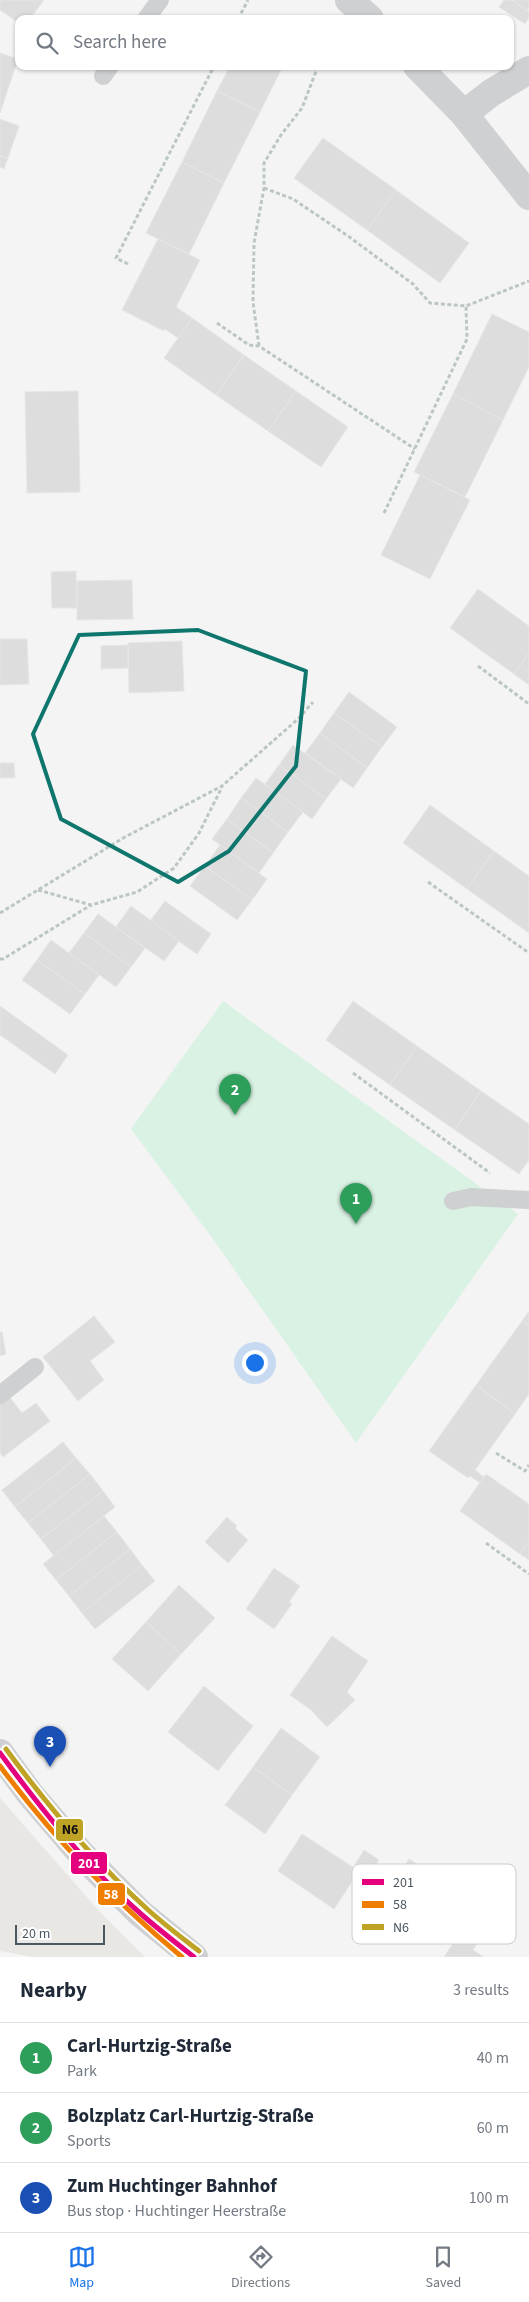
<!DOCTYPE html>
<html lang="en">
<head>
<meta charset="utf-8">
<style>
	body { margin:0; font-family:"Source Sans 3",sans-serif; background:#f2f2f3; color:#1f2937 }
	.scale { position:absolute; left:15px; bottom:12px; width:90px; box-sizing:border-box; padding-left:5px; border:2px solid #4a5661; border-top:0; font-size:14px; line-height:18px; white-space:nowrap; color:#4a5661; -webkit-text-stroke:4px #fff; paint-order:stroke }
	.you { position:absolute; left:254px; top:1362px; width:18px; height:18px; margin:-12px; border:4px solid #fff; border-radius:50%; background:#1a73e8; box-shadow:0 0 0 8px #1a73e833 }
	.badge { display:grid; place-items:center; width:32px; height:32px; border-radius:50%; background:#1a73e8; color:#fff; font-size:16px; font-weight:700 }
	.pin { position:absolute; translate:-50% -41px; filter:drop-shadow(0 1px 2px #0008) }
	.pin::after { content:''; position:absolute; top:26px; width:18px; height:15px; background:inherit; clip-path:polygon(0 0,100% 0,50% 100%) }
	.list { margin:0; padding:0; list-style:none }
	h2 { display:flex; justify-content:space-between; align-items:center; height:65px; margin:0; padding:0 20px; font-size:21px }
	h2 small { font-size:16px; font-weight:400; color:#747a83 }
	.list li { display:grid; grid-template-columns:32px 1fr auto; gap:15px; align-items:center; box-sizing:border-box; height:70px; padding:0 20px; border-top:1px solid #e0e1e3 }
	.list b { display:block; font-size:19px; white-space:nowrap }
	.list p { margin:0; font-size:16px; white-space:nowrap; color:#747a83 }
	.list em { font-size:16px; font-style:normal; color:#747a83 }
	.icon { flex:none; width:28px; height:28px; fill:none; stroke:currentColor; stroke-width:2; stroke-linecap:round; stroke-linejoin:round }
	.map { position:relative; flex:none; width:529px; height:1957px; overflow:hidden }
	.search { position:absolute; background:#fff; box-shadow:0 1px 4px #0004; left:15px; right:15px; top:15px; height:55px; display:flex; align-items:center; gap:12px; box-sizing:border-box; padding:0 18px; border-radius:10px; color:#747a83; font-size:19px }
	.sheet { height:275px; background:#fff }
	nav { display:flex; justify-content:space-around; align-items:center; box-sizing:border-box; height:70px; border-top:1px solid #e0e1e3; background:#fff; font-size:14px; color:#747a83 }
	nav a { display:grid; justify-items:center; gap:2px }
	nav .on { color:#1a73e8 }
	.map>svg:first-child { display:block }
</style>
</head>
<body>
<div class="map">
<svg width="529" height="1957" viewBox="0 0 529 1957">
	<rect width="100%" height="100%" fill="#f4f4f4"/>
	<polygon fill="#e8e7e3" points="0,1798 99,1911 145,1957 33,1957 0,1951"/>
	<polygon fill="#d9f2e3" points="223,1001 518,1214 356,1443 210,1235 131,1129"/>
	<g fill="#ddddde" stroke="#e5e6e7">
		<polygon points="0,0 44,0 30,19 19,19 19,23 0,10"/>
		<polygon points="504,0 512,0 529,12 529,18 525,24 499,7"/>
		<polygon points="512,0 529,0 529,8 527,11"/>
		<polygon points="0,53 18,59 0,113"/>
		<polygon points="230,66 283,66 260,112 217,91"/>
		<polygon points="217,91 260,112 224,183 182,162"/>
		<polygon points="0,119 19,126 8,158 0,156"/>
		<polygon points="323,138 396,190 367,230 294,178"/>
		<polygon points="0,156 8,158 4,169 0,167"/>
		<polygon points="182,162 224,183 189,254 146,233"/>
		<polygon points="396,190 469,243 440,283 367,230"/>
		<polygon points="158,239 200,260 176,307 192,318 178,338 165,329 164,331 122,310"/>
		<polygon points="492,314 529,332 529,367 503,420 453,394"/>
		<polygon points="192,318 244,355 216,395 164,358"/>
		<polygon points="244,355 296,391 268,431 216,395"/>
		<polygon points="78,391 80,492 27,493 25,392"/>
		<polygon points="296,391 348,427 321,467 268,431"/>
		<polygon points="453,394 503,420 465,497 414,472"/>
		<polygon points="420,475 470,500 430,579 381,555"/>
		<polygon points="76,571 77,608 52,608 51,572"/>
		<polygon points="132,580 133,619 77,620 77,581"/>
		<polygon points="478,589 529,626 529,653 514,674 450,628"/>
		<polygon points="0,639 27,639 29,684 0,685"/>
		<polygon points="182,641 184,691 129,693 128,643"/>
		<polygon points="128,645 128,668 101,669 101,646"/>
		<polygon points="529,653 529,685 514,674"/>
		<polygon points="349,692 397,727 382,747 334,713"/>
		<polygon points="334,713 382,747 367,768 320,733"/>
		<polygon points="320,733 367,768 353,788 305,753"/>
		<polygon points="293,745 341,779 326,799 279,765"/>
		<polygon points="0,763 14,763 15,778 0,778"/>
		<polygon points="279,765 326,799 312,819 265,784"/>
		<polygon points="256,778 303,812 288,832 241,798"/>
		<polygon points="241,798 288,832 273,853 227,819"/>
		<polygon points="430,805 494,851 467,889 403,843"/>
		<polygon points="227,819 273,853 259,873 212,839"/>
		<polygon points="220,845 267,879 252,900 205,866"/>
		<polygon points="494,851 529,876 529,933 467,889"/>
		<polygon points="205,866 252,900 237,920 190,886"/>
		<polygon points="165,901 211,934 197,954 150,921"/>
		<polygon points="131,906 179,941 164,961 116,927"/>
		<polygon points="98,914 145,948 131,967 84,933"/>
		<polygon points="84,933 131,967 116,987 69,953"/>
		<polygon points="51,940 99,975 85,994 37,960"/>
		<polygon points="37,960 85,994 70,1014 22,980"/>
		<polygon points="353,1001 417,1046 390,1085 326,1040"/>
		<polygon points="0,1006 68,1055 55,1074 0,1035"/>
		<polygon points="417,1046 481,1091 455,1130 390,1085"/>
		<polygon points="481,1091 529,1124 529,1160 519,1174 455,1130"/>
		<polygon points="529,1311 529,1326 522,1321"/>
		<polygon points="94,1316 115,1342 90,1361 104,1380 78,1401 43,1357"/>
		<polygon points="522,1321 529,1326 529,1394 515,1414 476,1385"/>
		<polygon points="0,1332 2,1332 6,1354 0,1356"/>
		<polygon points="476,1385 515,1414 475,1470 484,1477 480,1483 470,1476 468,1478 429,1451"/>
		<polygon points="8,1395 22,1413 36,1403 50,1421 3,1457 0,1453 0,1401"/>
		<polygon points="63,1442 76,1458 15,1507 2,1490"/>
		<polygon points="76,1458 90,1474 28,1523 15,1507"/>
		<polygon points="90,1474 103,1491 41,1539 28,1523"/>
		<polygon points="486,1474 529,1504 529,1542 520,1554 460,1511"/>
		<polygon points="103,1491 115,1507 54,1556 41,1539"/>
		<polygon points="104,1516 117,1532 56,1580 43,1564"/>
		<polygon points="227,1517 237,1526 235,1528 248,1540 228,1563 205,1542"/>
		<polygon points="117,1532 130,1549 69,1596 56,1580"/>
		<polygon points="529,1542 529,1560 520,1554"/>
		<polygon points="130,1549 142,1565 82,1613 69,1596"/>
		<polygon points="142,1565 155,1581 95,1629 82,1613"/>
		<polygon points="274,1568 300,1586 289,1602 292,1604 274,1629 246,1609"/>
		<polygon points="179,1585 215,1618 181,1654 146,1622"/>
		<polygon points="146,1622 181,1654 148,1691 112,1659"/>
		<polygon points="332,1636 368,1661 347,1692 355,1700 327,1727 311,1710 290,1695"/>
		<polygon points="204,1686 253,1726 218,1771 168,1732"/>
		<polygon points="281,1728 320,1757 292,1795 253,1767"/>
		<polygon points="253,1767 292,1795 265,1834 225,1805"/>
		<polygon points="302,1834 359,1871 334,1909 278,1871"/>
		<polygon points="364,1850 379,1860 365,1882 356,1876 359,1871 353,1868"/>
		<polygon points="409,1859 448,1884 419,1930 379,1904"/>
		<polygon points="463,1928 480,1939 473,1950 484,1957 444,1957"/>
	</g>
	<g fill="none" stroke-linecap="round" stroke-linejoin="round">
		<g stroke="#bcc7c4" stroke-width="3" stroke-dasharray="4 2.5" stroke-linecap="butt">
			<polyline points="238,19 248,0"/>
			<polyline points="264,188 293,199 348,236 413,284 430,303 466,306 529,281"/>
			<polyline points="128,264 116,258 214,66"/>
			<polyline points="217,323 249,345 259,346 415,449"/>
			<polyline points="259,346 253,302 254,243 264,188 264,163 281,135 302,108 318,66"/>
			<polyline points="384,513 467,339 466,306"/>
			<polyline points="478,666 529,704"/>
			<polyline points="428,882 529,953"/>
			<polyline points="38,890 91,905 137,892 174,868 199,833 222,787"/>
			<polyline points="0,913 125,837 222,786 298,719 313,702"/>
			<polyline points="0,959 3,959 91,905"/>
			<polyline points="353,1073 490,1173"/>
			<polyline points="496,1453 525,1471 529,1465"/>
			<polyline points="486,1543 529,1574"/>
		</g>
		<g stroke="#ced0d2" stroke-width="18">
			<polyline points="146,19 160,0"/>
			<polyline points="103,76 110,66"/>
			<polyline points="453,1201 471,1197 529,1200"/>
			<polyline points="0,1395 35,1367"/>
		</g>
		<g stroke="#ced0d2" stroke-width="28">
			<polyline points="349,0 370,19"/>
			<polyline points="417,66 464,114 529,196"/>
			<polyline points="464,114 491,93 529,70"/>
		</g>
		<polyline stroke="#ced0d4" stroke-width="28" points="0,1753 30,1794 84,1857 140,1913 194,1957"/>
		<defs>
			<path id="bus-1" d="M0,1753C42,1810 87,1867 141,1914C158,1929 176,1943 194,1957"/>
			<path id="bus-2" d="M0,1766C54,1839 112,1899 182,1957"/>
			<path id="bus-3" d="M6,1749C47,1805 93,1860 145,1907C162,1923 181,1937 199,1951"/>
		</defs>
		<use href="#bus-1" stroke="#fff" stroke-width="9"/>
		<use href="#bus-2" stroke="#fff" stroke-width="9"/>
		<use href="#bus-3" stroke="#fff" stroke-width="9"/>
		<use href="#bus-1" stroke="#e5007d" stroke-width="5"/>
		<use href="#bus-2" stroke="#ef7d00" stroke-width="5"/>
		<use href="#bus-3" stroke="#bfa325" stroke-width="5"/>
	</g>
	<path fill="none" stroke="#0f766e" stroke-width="4" stroke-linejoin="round" d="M198,630L306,671L296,766L229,851L178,882L61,819L33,734L79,635Z"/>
	<rect x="352" y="1864" width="164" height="80" rx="8" fill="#fff" stroke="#c9ccd0" stroke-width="1"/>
	<rect x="362" y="1879" width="22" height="6" fill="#e5007d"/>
	<rect x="362" y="1901" width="22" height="7" fill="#ef7d00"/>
	<rect x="362" y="1924" width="22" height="6" fill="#bfa325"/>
	<g font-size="14" fill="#4a5661">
		<text x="393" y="1887">201</text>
		<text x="393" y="1909">58</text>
		<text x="393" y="1932">N6</text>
	</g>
	<g stroke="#fff" stroke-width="2">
		<rect x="55" y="1818" width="29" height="24" rx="5" fill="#bfa325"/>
		<rect x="70" y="1851" width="38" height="24" rx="5" fill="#e5007d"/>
		<rect x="97" y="1882" width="29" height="24" rx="5" fill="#ef7d00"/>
	</g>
	<g font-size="14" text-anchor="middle" font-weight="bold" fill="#fff">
		<text x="89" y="1868">201</text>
		<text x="111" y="1899">58</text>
	</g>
	<g font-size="14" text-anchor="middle" font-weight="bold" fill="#111">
		<text x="70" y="1834">N6</text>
	</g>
</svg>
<div class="scale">20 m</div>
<div class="you"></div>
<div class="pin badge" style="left:356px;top:1224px;background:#2e9e5b">1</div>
<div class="pin badge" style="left:235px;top:1115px;background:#2e9e5b">2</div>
<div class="pin badge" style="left:50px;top:1767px;background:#1a4fb4">3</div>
<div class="search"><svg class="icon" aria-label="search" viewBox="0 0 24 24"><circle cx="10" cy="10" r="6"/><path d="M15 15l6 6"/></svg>Search here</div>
</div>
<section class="sheet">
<h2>Nearby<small>3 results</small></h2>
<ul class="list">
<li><span class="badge" style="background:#2e9e5b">1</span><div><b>Carl-Hurtzig-Straße</b><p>Park</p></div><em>40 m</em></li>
<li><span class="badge" style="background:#2e9e5b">2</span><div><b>Bolzplatz Carl-Hurtzig-Straße</b><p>Sports</p></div><em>60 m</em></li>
<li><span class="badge" style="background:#1a4fb4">3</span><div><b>Zum Huchtinger Bahnhof</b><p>Bus stop · Huchtinger Heerstraße</p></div><em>100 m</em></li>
</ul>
</section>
<nav>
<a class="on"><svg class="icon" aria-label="map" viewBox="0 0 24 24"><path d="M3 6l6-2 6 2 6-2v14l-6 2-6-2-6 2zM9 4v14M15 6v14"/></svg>Map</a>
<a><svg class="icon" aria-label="directions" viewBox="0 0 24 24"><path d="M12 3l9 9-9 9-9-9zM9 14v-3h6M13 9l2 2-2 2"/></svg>Directions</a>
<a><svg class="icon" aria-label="saved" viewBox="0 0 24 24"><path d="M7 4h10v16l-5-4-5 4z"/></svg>Saved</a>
</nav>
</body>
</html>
